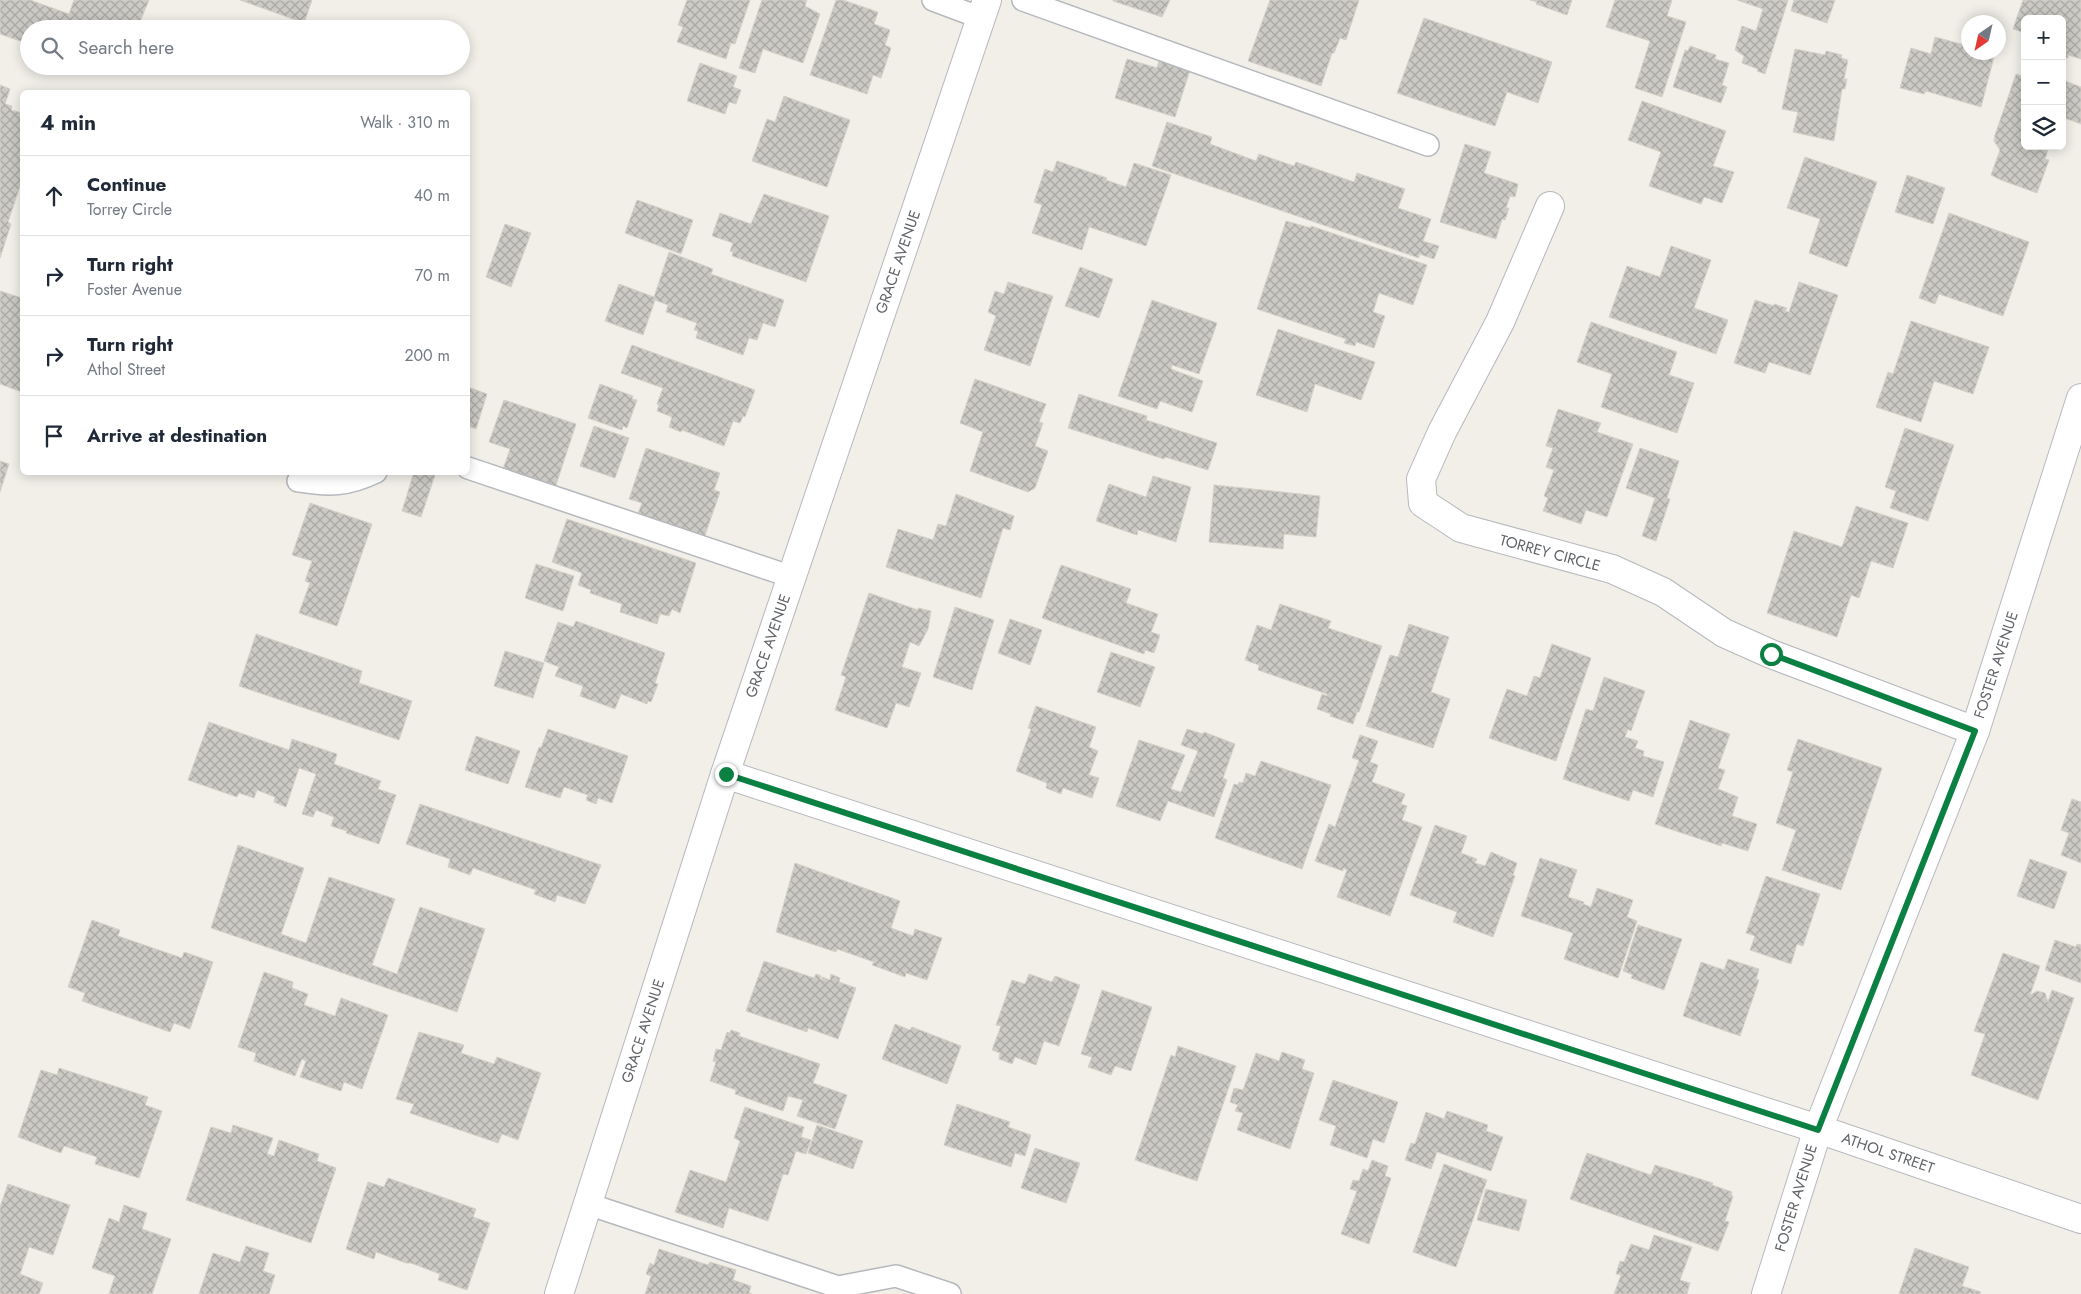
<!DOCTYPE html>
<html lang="en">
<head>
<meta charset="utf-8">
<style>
	body { margin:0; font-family:Jost,sans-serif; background:#f2f2f3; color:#1f2937 }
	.controls { position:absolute; right:15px; top:15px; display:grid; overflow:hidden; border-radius:8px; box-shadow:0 2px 12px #0003 }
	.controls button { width:45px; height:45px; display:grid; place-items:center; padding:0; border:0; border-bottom:1px solid #e0e1e3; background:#fff; color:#1f2937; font:25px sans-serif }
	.compass { position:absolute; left:1961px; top:15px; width:45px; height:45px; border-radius:50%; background:#fff; box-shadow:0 2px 12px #0003; rotate:214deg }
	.stop { position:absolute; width:15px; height:15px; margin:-11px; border:4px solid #0b8043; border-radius:50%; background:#fff }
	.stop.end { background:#0b8043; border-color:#fff; box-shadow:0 1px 5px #0008 }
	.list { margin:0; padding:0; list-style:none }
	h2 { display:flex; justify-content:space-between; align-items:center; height:65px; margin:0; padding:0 20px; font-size:21px }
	h2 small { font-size:16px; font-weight:400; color:#747a83 }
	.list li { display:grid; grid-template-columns:32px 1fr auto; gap:15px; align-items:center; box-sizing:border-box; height:80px; padding:0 20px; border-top:1px solid #e0e1e3 }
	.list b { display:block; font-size:19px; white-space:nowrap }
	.list p { margin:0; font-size:16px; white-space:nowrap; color:#747a83 }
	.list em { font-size:16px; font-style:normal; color:#747a83 }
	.icon { flex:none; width:28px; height:28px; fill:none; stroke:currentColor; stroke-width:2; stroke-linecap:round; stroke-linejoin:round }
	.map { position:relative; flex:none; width:2081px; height:1294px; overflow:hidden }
	.search { position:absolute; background:#fff; box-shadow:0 2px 12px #0003; left:20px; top:20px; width:450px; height:55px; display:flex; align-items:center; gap:12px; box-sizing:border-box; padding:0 18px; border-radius:28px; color:#747a83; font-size:19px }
	.panel { position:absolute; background:#fff; box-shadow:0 2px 12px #0003; left:20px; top:90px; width:450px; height:385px; border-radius:8px }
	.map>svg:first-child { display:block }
</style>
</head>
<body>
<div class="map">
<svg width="2081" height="1294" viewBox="0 0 2081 1294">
	<defs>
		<pattern id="building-cross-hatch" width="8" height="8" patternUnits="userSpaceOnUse" patternTransform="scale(1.25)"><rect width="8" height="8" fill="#cccac5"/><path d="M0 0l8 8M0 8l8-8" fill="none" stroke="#a9a8a4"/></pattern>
	</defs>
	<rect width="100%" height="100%" fill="#f1efe8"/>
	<g fill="url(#building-cross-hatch)" stroke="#d6d1c6">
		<polygon points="0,0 30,0 69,14 74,0 149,0 137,29 29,29 29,44 0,34"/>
		<polygon points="240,0 312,0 304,23"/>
		<polygon points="687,0 750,0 735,44 731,43 726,59 677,42 683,27 678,25"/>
		<polygon points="762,0 807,0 805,6 820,14 803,63 763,49 755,73 739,68"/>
		<polygon points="836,0 843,0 878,12 874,24 890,30 885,45 891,48 881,78 873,75 867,94 810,75"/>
		<polygon points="1170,0 1162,17 1113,1 1113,0"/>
		<polygon points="1270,0 1359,0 1346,40 1340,38 1334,53 1332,53 1321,86 1248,61"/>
		<polygon points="1530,0 1572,0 1567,15 1536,4 1537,2"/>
		<polygon points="1615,0 1672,0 1667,16 1686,22 1662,97 1635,88 1650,41 1606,27"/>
		<polygon points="1737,0 1788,0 1765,74 1757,71 1758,69 1742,63 1744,56 1735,50 1742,26 1756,31 1763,9"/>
		<polygon points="1794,0 1835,0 1827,23 1791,11"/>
		<polygon points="2023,0 2081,0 2081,59 2068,55 2068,58 2062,56 2062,19 2025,19 2025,33 2013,29"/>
		<polygon points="1424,18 1552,62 1538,103 1507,92 1495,126 1397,93"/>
		<polygon points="1935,37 1968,46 1968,52 1995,53 1981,107 1926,91 1924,94 1900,88 1911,48 1931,54"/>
		<polygon points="1690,46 1716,55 1715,59 1729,63 1722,85 1727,87 1721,103 1673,87 1685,50 1688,51"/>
		<polygon points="1795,49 1825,55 1826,51 1842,55 1841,58 1848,60 1844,79 1847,79 1845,89 1842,89 1834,141 1793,132 1798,112 1782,109"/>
		<polygon points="1160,58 1191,67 1175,117 1115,98 1127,59 1157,68"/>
		<polygon points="700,63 737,76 733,87 741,90 736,104 729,102 725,114 687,101"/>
		<polygon points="92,66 124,66 121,73 109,69 109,72"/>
		<polygon points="2016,74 2025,77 2025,146 2049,146 2045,159 2049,160 2037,193 2001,180 1991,175 2000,150 1994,141 1995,135"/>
		<polygon points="2062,80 2081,87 2081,124 2062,117"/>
		<polygon points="0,85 10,89 5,104 12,106 11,110 22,113 22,180 8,222 11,224 0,258"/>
		<polygon points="784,96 850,120 827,187 752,161 767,119 775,122"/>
		<polygon points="1642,101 1726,131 1713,166 1734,172 1722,203 1704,197 1701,204 1649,186 1661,152 1628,140"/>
		<polygon points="1167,122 1212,137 1210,144 1256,161 1259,154 1294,166 1296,162 1354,182 1357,173 1405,189 1398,208 1431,219 1423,241 1439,246 1434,259 1419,254 1419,258 1152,166"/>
		<polygon points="1465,144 1491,152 1484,173 1518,184 1515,197 1510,196 1506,208 1509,208 1505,220 1502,219 1496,239 1440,222"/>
		<polygon points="1805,157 1877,182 1847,267 1809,253 1820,219 1787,208"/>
		<polygon points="1057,161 1107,178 1106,180 1126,187 1134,163 1171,175 1146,246 1089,227 1082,250 1032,233 1042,205 1034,202 1045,169 1053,172"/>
		<polygon points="1907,175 1945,188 1933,224 1895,212"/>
		<polygon points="764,194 829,216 806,282 732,256 733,252 730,251 733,243 712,236 720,213 751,224"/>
		<polygon points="637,200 693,220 681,254 625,233"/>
		<polygon points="1949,213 2029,242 2003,316 1939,294 1935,304 1919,298"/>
		<polygon points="1286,221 1311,228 1311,226 1427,265 1413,305 1379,293 1373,312 1385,316 1374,348 1356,342 1355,346 1344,343 1346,339 1257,309"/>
		<polygon points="505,224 531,233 511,287 486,277"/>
		<polygon points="1671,246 1711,260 1694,308 1728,320 1716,354 1609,317 1627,266 1660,277"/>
		<polygon points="669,252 713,269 711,274 784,300 775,327 763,323 757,340 749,338 743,355 696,338 698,331 694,330 697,323 666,312 668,305 655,300 643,335 605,321 619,284 654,297"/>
		<polygon points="1080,267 1113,279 1099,318 1065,306"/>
		<polygon points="1008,282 1053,296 1030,366 984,350 996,316 988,312 995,291 1004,294"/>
		<polygon points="1799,282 1838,295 1810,375 1769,362 1765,373 1734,363 1755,300 1774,306 1774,304 1787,308 1785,311 1789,312"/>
		<polygon points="0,291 22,298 22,392 0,384"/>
		<polygon points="1152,300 1217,323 1199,374 1172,365 1171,369 1203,381 1192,412 1160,401 1157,409 1118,396"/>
		<polygon points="1911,321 1989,347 1973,394 1934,381 1921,422 1876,407 1888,372 1893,374"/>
		<polygon points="1591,322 1677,352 1669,375 1694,383 1677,433 1601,407 1612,374 1577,362"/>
		<polygon points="1278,329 1375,362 1361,400 1315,384 1307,412 1256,395"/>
		<polygon points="632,345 755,390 745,417 743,416 740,423 733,421 724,446 682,430 681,432 669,427 672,417 657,411 659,405 657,404 663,388 621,373"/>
		<polygon points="975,379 1046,404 1039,422 1043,423 1035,446 1048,451 1035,488 1028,492 970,471 983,432 960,423"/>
		<polygon points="600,384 633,396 632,399 637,400 627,428 623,426 622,430 588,418"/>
		<polygon points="468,387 487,394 476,429 468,426"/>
		<polygon points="1079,394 1147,416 1146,420 1217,443 1208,470 1165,457 1164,459 1068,428"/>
		<polygon points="504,400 576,424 555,488 503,469 510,449 489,442"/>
		<polygon points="1558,409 1601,423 1597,432 1633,444 1607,517 1586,510 1581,524 1543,511 1548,498 1544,496 1554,470 1546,467 1553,448 1546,446"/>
		<polygon points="594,426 629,438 615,478 580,466"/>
		<polygon points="1905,428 1954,445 1928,521 1890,508 1896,491 1885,487"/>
		<polygon points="646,448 720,473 714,490 720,492 703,541 637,516 642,503 629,499"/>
		<polygon points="1640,448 1679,461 1667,498 1670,499 1656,541 1642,536 1655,498 1626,488"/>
		<polygon points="0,461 9,464 0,492"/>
		<polygon points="414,472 436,472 421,517 402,511"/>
		<polygon points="1153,476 1191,487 1176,542 1138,530 1137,535 1096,521 1109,484 1146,497"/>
		<polygon points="1214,485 1320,496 1316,537 1284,534 1283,549 1209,542"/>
		<polygon points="956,494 1014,516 1010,530 1003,528 981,598 886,567 898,529 933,540 938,524 946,526"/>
		<polygon points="310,503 372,524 337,626 299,613 310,583 305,581 312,561 292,555"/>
		<polygon points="1856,506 1908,523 1893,568 1871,561 1859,598 1851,595 1837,637 1767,613 1794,531 1842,547"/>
		<polygon points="567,519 696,563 680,613 672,609 669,616 660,614 657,624 620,612 622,604 590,593 591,590 578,585 582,573 552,562"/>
		<polygon points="536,564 574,576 563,611 525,598"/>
		<polygon points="1061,565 1131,589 1126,603 1158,614 1151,632 1160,635 1154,653 1145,650 1144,654 1042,618"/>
		<polygon points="869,593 918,610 918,608 931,611 928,629 919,646 910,642 902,667 921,673 909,707 896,703 887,728 835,710 846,677 841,675"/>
		<polygon points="1280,604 1331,621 1328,628 1382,646 1359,712 1357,712 1353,724 1330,716 1331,714 1317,709 1322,694 1327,696 1327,694 1258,670 1259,665 1245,660 1257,625 1271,630"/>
		<polygon points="955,607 994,620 972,690 933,677"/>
		<polygon points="1010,619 1042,630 1030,665 998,653"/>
		<polygon points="576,621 665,653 655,683 658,684 651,702 648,701 647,704 621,694 615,709 580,696 583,686 555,676 559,667 544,661 558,622 573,627"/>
		<polygon points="1409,624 1449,637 1431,692 1450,699 1433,748 1366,726 1390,655 1398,657"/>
		<polygon points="256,634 362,671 359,683 412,701 399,740 239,686"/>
		<polygon points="1552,644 1591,658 1556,761 1489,738 1507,689 1527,696 1534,676 1540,678"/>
		<polygon points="505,651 544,663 533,698 494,686"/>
		<polygon points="1111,652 1155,667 1140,707 1097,692"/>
		<polygon points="1604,677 1645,691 1631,731 1628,729 1625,737 1638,741 1635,748 1644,751 1643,756 1664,762 1653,797 1633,790 1629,801 1563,779 1586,709 1593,711"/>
		<polygon points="1036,706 1096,727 1089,747 1098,751 1089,775 1099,778 1092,798 1063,788 1061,794 1046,788 1047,783 1016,771 1031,729 1028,728"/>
		<polygon points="1690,720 1730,734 1718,768 1725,770 1718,789 1738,797 1732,816 1757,824 1748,851 1722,843 1721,846 1655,824"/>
		<polygon points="209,722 289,750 292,739 337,754 334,764 381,781 378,789 396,795 379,844 346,833 347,831 331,826 334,817 316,810 313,817 302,814 316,774 299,768 286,807 274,802 275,797 257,790 254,798 239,793 237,797 188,780"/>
		<polygon points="548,729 628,756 612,803 598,798 596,804 586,800 588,795 564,787 560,798 525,787 539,747 541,748"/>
		<polygon points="1187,729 1203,734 1204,732 1235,744 1223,778 1227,780 1214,817 1168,801 1160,821 1116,806 1139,740 1185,755 1171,789 1181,792 1198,751 1181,745"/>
		<polygon points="1360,735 1378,741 1370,762 1378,765 1372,782 1405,794 1401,804 1407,806 1402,820 1422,827 1390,916 1337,897 1347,870 1343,868 1343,871 1315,861 1329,824 1335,827 1359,760 1352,758"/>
		<polygon points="476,736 520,751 508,784 465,770"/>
		<polygon points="1798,739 1882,768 1841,890 1782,870 1796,830 1776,823 1793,772 1787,770"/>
		<polygon points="1261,761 1331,785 1302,869 1215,838 1234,784 1238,785 1239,782 1243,783 1246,773 1255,776"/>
		<polygon points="2072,799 2081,802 2081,863 2061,855 2069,833 2061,830"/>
		<polygon points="420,804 601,865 585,904 557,895 555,902 534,894 536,890 473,868 470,875 448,867 450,859 406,844"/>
		<polygon points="1435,825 1467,836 1461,853 1477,859 1475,863 1485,866 1491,852 1517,863 1513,875 1515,876 1493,937 1453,922 1457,912 1410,895"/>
		<polygon points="238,845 304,868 281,934 306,943 329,877 395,899 372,965 397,974 420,907 485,929 457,1012 211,928"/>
		<polygon points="1540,858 1577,870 1568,897 1584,902 1583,904 1591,907 1597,888 1633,900 1627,917 1637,921 1618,978 1564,959 1573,933 1521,916"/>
		<polygon points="2030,859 2067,872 2054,909 2017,896"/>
		<polygon points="795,863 900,901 891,928 913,936 915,929 942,938 927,980 906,973 905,977 872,965 874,962 837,949 836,952 776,932"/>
		<polygon points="1766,876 1820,894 1803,946 1797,944 1791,964 1750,950 1755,936 1746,933"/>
		<polygon points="92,920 120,930 118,936 182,958 184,952 213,962 190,1029 174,1023 170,1032 82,1001 85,993 68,987"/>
		<polygon points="1638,925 1682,939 1664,990 1631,978 1633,975 1623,971"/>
		<polygon points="2055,940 2076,947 2077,944 2081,945 2081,983 2045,970"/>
		<polygon points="2003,953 2040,966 2030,995 2037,991 2045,993 2048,1002 2052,990 2074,998 2038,1100 1971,1075 1985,1034 1974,1031"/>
		<polygon points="1728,959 1759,969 1756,979 1759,980 1740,1036 1683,1016 1701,962 1724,970"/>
		<polygon points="764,961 814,978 816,974 821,976 820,979 822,980 822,977 830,980 831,974 840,978 839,982 856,988 838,1039 808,1028 807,1032 746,1011"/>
		<polygon points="264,972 293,982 292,988 308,994 304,1005 335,1016 341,998 388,1015 362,1089 344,1082 341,1091 300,1077 306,1061 302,1059 295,1076 254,1061 256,1053 238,1047"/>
		<polygon points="1029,974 1052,982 1055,976 1080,985 1059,1046 1044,1041 1036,1065 1015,1057 1012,1064 999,1059 1000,1053 992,1050 1001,1026 996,1025 1012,980 1025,984"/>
		<polygon points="1102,990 1152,1007 1131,1071 1115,1066 1111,1075 1088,1067 1092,1057 1081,1054"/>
		<polygon points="895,1024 910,1030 912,1027 961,1046 947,1084 882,1059"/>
		<polygon points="731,1030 740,1033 739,1036 820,1064 813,1083 847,1095 835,1129 797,1116 803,1100 788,1096 783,1111 735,1094 736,1090 710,1081 716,1062 713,1061 716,1049 721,1050 727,1032 730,1033"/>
		<polygon points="419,1032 464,1045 461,1053 494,1064 497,1057 541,1073 518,1140 502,1134 498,1143 410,1113 414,1104 396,1099"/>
		<polygon points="1178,1046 1236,1066 1197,1181 1135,1160 1171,1055 1175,1057"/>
		<polygon points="1282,1052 1305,1060 1302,1069 1314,1073 1290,1149 1237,1130 1243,1113 1235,1111 1238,1105 1230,1102 1234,1088 1243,1090 1256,1053 1279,1061"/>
		<polygon points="59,1068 148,1097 145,1105 162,1111 139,1178 95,1164 97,1157 64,1146 61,1153 18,1137 41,1070 57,1075"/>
		<polygon points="1333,1080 1398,1102 1384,1143 1373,1139 1367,1158 1330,1145 1336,1126 1319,1120"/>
		<polygon points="957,1104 1010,1122 1008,1127 1031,1135 1025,1156 1015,1153 1011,1167 944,1145"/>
		<polygon points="745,1107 804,1127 801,1137 811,1140 806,1154 796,1151 788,1175 783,1174 768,1221 729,1208 723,1228 675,1212 690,1170 726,1182 740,1141 734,1138"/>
		<polygon points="1447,1111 1488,1125 1486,1131 1503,1137 1491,1171 1437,1152 1431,1169 1405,1160 1411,1143 1415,1144 1426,1112 1444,1119"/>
		<polygon points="233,1125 273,1138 267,1154 274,1156 279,1140 319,1154 317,1161 336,1168 311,1243 186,1200 211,1127 231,1133"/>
		<polygon points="817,1125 863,1141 853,1169 808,1153"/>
		<polygon points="1035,1148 1080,1163 1066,1203 1021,1188"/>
		<polygon points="1587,1153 1651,1175 1655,1165 1713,1183 1712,1185 1732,1192 1731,1195 1733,1196 1725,1221 1729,1222 1718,1251 1570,1199"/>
		<polygon points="1372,1160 1388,1166 1385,1176 1391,1178 1369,1244 1341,1234 1357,1191 1350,1189 1353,1180 1359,1181 1363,1169 1368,1171"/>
		<polygon points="1444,1164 1487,1180 1456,1267 1413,1252"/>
		<polygon points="388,1178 476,1209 473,1217 490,1223 467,1290 438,1280 440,1274 411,1263 406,1263 376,1252 374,1259 346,1249 368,1182 384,1187"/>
		<polygon points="8,1184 70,1205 53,1255 29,1247 20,1274 43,1283 39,1294 0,1294 0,1207"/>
		<polygon points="1486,1189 1527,1200 1519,1231 1477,1220"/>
		<polygon points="124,1205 147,1213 142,1229 171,1239 152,1294 109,1294 115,1276 92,1268 109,1218 119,1222"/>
		<polygon points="1654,1235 1692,1247 1680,1280 1690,1283 1687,1294 1614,1294 1621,1275 1616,1274 1620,1261 1624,1262 1631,1244 1649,1250"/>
		<polygon points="246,1246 269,1253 263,1271 275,1275 269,1294 199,1294 213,1253 240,1262"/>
		<polygon points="1915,1248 1969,1267 1962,1286 1981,1292 1980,1294 1899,1294"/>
		<polygon points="659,1249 708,1265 710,1262 736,1270 733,1280 751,1286 749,1293 752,1294 645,1294 651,1276 646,1274 650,1263 654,1265"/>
	</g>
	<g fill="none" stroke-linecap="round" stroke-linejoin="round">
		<defs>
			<g id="lane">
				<polyline points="933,0 981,18"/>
				<polyline points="1023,0 1428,145"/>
				<polyline points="468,468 792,577"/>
				<path d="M298,481C329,486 347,486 376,472"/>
				<polyline points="588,1204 838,1287 896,1276 950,1294"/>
			</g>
			<g id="street">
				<polyline points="1550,206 1500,322 1442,432 1421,479 1423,503 1461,528 1612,569 1663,592 1724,633 1771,654 1975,731"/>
				<polyline points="725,774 1818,1129 2081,1219"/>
				<polyline points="559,1294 725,774 987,0"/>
			</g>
			<polyline id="secondary" points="1766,1294 1818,1129 1975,731 2081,398"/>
		</defs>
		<use href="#lane" stroke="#b5b8bc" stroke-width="24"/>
		<use href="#street" stroke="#b5b8bc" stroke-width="30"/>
		<use href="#secondary" stroke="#b6babf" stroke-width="30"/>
		<use href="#lane" stroke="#fff" stroke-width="21"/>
		<use href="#street" stroke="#fff" stroke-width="28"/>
		<use href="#secondary" stroke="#fff" stroke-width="28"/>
	</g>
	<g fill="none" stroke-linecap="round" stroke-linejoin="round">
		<polyline stroke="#0b8043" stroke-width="6" points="726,774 1818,1130 1975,731 1771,654"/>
	</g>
	<g text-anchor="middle" stroke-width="4" stroke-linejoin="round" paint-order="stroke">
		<g font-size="15" fill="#5f6368" stroke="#fff">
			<text transform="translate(898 262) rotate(-71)" y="5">GRACE AVENUE</text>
			<text transform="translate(1550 553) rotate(15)" y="5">TORREY CIRCLE</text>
			<text transform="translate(768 646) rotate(-71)" y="5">GRACE AVENUE</text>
			<text transform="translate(1996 665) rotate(-72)" y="5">FOSTER AVENUE</text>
			<text transform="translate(643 1031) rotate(-72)" y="5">GRACE AVENUE</text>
			<text transform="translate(1888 1153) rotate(19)" y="5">ATHOL STREET</text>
			<text transform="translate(1796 1198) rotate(-73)" y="5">FOSTER AVENUE</text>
		</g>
	</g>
</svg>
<div class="controls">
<button>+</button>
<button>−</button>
<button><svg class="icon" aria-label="layers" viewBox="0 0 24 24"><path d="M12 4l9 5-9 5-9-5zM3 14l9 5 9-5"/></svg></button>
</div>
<svg class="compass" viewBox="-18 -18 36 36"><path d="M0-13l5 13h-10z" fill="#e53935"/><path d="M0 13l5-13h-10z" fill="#747a83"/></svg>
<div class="stop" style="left:1771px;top:654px"></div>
<div class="stop end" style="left:726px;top:774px"></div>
<div class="search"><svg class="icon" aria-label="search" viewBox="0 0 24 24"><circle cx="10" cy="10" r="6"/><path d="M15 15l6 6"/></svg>Search here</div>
<section class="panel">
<h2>4 min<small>Walk · 310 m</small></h2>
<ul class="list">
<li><svg class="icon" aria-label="ahead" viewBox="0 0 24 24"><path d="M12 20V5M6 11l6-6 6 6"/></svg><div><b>Continue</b><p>Torrey Circle</p></div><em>40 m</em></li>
<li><svg class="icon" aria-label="right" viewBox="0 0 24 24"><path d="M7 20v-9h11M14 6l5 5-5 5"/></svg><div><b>Turn right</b><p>Foster Avenue</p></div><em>70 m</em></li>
<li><svg class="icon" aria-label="right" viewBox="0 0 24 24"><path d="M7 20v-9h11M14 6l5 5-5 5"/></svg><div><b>Turn right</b><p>Athol Street</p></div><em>200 m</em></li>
<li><svg class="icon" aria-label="arrive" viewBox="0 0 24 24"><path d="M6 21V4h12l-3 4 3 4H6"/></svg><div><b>Arrive at destination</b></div></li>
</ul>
</section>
</div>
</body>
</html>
